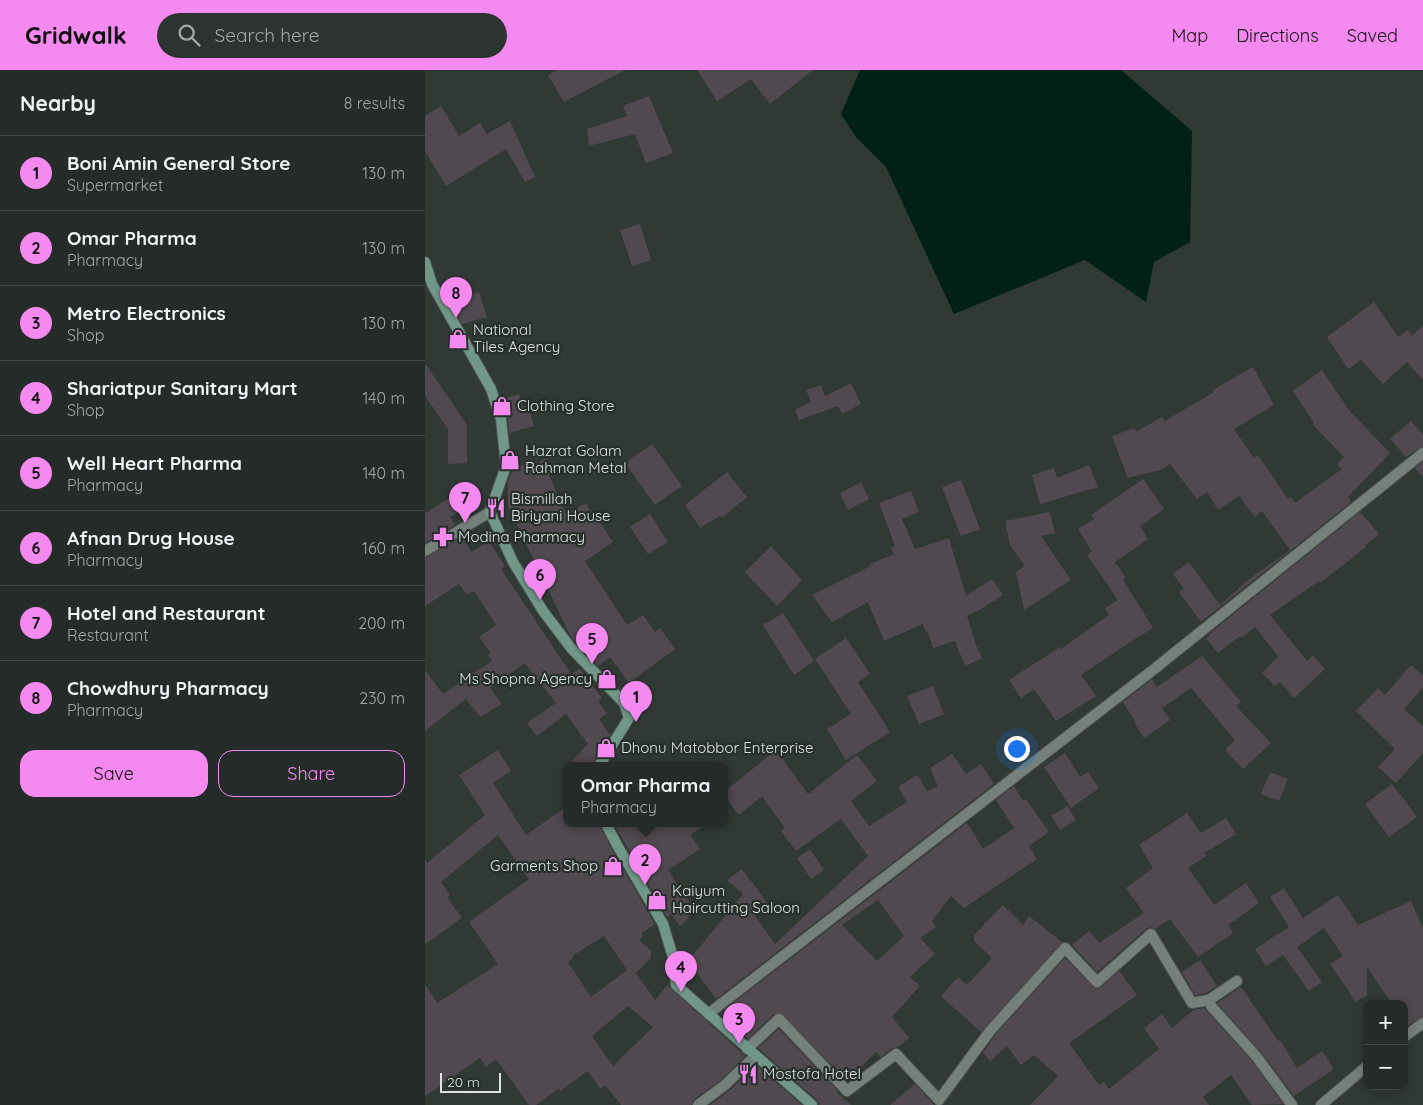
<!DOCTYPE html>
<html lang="en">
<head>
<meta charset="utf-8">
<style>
	body { margin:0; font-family:Quicksand,sans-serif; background:#2d3330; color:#f1f3f6 }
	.controls { position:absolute; right:15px; bottom:15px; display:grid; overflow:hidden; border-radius:10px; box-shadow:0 2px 12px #0003 }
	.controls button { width:45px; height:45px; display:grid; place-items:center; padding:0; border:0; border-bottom:1px solid #424745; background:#252b28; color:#f1f3f6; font:25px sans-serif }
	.scale { position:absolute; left:15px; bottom:12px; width:61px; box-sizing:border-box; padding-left:5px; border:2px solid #dde2e0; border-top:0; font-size:14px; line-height:18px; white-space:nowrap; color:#dde2e0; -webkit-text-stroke:4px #272f2b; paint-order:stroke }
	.you { position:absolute; left:591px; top:678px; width:18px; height:18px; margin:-12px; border:4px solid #fff; border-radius:50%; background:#1a73e8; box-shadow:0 0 0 8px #1a73e833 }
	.badge { display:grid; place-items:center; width:32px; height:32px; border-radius:50%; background:#f489f0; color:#111; font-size:16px; font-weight:700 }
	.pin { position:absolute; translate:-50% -41px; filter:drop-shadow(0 1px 2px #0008) }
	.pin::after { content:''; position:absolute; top:26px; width:18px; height:15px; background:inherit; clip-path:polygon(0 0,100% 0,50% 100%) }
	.popup { position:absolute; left:138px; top:692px; width:165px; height:65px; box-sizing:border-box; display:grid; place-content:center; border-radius:10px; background:#252b28; filter:drop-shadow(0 1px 4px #0005); font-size:16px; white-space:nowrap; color:#a3a7a8 }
	.popup b { font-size:19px; color:#f1f3f6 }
	.popup::after { content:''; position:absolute; left:50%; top:100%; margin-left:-10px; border:10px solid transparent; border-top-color:#252b28 }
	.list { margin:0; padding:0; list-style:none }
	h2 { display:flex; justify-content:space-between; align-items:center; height:65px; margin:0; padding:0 20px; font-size:21px }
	h2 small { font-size:16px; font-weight:400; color:#a3a7a8 }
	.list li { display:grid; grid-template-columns:32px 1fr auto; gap:15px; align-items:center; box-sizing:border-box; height:75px; padding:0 20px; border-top:1px solid #424745 }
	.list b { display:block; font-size:19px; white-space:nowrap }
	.list p { margin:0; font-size:16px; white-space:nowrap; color:#a3a7a8 }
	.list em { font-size:16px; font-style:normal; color:#a3a7a8 }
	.actions { display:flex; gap:10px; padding:15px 20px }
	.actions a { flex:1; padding:11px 0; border:1px solid #f489f0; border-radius:15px; text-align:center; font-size:18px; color:#f489f0 }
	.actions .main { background:#f489f0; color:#111 }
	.icon { flex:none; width:28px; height:28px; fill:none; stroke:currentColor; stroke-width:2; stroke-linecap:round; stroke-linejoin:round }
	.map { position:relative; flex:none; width:998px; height:1035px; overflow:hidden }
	header { display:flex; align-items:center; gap:30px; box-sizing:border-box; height:70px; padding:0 25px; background:#f489f0; color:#111 }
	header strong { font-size:24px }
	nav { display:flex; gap:28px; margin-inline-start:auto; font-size:18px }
	.search { width:350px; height:45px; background:#2d3330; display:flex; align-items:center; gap:12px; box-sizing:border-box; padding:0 18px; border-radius:28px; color:#a3a7a8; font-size:19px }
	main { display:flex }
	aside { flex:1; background:#252b28 }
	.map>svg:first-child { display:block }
</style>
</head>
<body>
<header>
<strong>Gridwalk</strong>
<div class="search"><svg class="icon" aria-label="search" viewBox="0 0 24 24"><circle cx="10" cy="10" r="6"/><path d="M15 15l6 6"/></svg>Search here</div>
<nav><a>Map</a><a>Directions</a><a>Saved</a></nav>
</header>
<main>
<aside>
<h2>Nearby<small>8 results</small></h2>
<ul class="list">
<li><span class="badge">1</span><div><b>Boni Amin General Store</b><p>Supermarket</p></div><em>130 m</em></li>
<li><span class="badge">2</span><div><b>Omar Pharma</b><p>Pharmacy</p></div><em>130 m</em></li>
<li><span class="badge">3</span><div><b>Metro Electronics</b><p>Shop</p></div><em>130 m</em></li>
<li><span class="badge">4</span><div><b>Shariatpur Sanitary Mart</b><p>Shop</p></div><em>140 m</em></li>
<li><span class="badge">5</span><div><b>Well Heart Pharma</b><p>Pharmacy</p></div><em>140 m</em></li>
<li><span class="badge">6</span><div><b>Afnan Drug House</b><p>Pharmacy</p></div><em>160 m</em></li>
<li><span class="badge">7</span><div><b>Hotel and Restaurant</b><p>Restaurant</p></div><em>200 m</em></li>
<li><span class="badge">8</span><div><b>Chowdhury Pharmacy</b><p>Pharmacy</p></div><em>230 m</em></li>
</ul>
<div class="actions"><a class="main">Save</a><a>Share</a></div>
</aside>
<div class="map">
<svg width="998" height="1035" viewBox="0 0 998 1035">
	<rect width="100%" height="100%" fill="#313935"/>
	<polygon fill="#012117" points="435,0 696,0 767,61 765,172 729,192 721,232 660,190 529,244 461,97 430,66 416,44"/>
	<g fill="#50494f" fill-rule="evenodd">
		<polygon points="133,0 200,0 139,32 123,5"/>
		<polygon points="272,0 388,0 345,34 326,9 292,31"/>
		<polygon points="224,26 248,83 221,93 210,64 164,76 162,59 202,46 198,36"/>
		<polygon points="16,36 34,66 55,53 62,64 85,51 110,107 100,112 81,79 21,116 0,81 0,46"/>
		<polygon points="215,154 226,190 207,196 195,160"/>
		<polygon points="54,222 62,247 37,254 24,231"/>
		<polygon points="949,232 973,267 983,260 987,266 998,256 998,310 982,292 958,314 936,290 923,299 902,267"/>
		<polygon points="0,293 42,355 42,393 23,394 23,359 0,326"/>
		<polygon points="828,297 849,335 809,359 829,388 833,385 863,429 866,427 870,433 917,399 912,394 919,387 887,354 889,353 868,321 897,300 924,340 965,383 923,427 926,432 776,552 754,522 759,519 748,504 764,492 795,535 824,509 865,480 837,441 830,447 814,426 793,440 782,422 772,429 745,394 738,399 703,408 687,366 710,358 711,362 737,347 740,351 789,322 788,320"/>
		<polygon points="426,313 436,334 417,344 413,336 374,350 370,340 386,332 381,320 396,315 400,326"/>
		<polygon points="94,324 98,337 103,335 109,356 84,363 83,347 77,329"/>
		<polygon points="986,351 998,365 998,376 994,378 981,387 965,369"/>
		<polygon points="227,374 257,416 230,435 200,393"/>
		<polygon points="120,388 129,401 124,405 141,444 161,433 170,450 172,448 188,472 160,491 202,555 218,545 230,562 235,558 250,579 204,613 185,587 173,596 146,567 83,436 83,412 88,398 98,395 102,400"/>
		<polygon points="998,392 998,407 990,398"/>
		<polygon points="664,395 673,417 615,434 607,405 629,398 632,408"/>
		<polygon points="302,402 322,427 297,448 295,446 275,458 260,435"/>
		<polygon points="718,409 739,439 715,456 723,469 690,492 701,508 698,510 728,558 702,574 656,605 671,626 631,651 609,619 596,628 584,610 635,577 636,579 684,545 680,538 693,530 662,485 667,482 653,459 669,449 666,445"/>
		<polygon points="536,410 555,459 536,466 517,417"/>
		<polygon points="436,412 444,429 423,440 415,423"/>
		<polygon points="44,416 53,430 25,447 30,455 0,473 0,443"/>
		<polygon points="486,421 494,442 477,449 490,479 524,468 541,526 567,509 578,525 553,541 542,546 551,575 557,588 540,596 530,571 508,578 503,562 501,563 498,554 459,571 443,532 407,552 387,525 446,496 445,494 469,484 466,478 470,476 454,433"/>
		<polygon points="625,442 630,463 616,466 646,510 599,540 591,502 600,496 585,475 580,451"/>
		<polygon points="935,442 954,464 940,476 941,477 895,513 894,511 845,545 882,591 888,585 900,599 869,628 855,612 850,616 837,603 853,586 830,557 817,568 815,566 793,583 781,569 785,565 784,564"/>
		<polygon points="225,444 243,472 223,484 205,457"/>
		<polygon points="37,467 46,482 64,471 80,496 76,499 146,604 155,599 177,628 173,631 182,644 174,649 185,665 176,677 177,678 167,696 142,696 163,674 141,644 112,666 102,653 131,633 100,593 65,618 77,634 55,647 41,629 0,661 0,600 18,624 67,591 63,585 66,583 54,567 71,555 49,521 42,525 34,514 0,536 0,488"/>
		<polygon points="346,476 377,510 352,536 320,502"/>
		<polygon points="358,543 389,591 369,605 338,555"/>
		<polygon points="421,568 445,604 433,612 465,662 421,690 402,659 426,644 390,589"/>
		<polygon points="777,586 816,632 811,636 846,673 818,699 800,680 810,670 766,618 737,638 745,650 719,668 710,654 711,653 698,632 727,609 732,617"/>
		<polygon points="986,595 998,606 998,617 979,639 998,656 998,683 971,713 953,697 970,679 931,641 953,618 960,625"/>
		<polygon points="508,616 519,644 494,654 482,626"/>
		<path d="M73,680L86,701L68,713L101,765L141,737V754H174L186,778L230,854L216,864L218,867L214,870L226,881V888L211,903L230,930L242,915L320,986L296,1010L269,1029L266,1035H196L180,1015L175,1019L163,1001L135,1021L134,1018L111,1035H104L71,989L61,997L55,988L0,1026V914L12,933L73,894L44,852L104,809L73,765L16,812L25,825L22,827L37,848L0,874V789L2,793L60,745L34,705ZM179,866L202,900L166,927L143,892L148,888L147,886ZM203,936L228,957L188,996L167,966Z"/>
		<polygon points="351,680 383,724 432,685 452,711 426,731 444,756 482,732 473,717 492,705 502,721 513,716 505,698 527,684 541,704 556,694 569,714 291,929 263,891 318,824 302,810 317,799 346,838 341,844 338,841 330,846 350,874 443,786 416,749 371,781 356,761 360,758 337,726 314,745 299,726 299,722"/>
		<polygon points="640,683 655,707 663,702 674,718 646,738 619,697"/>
		<polygon points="845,702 863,709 854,731 836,724"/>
		<polygon points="967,714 992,747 964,767 940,734"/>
		<path d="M589,716L598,731L601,729L624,762L604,776L612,789L539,838L526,826L507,851L511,857L495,868L510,884L485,907L495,916L467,947L484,968L473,977L467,978L456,987L451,982L422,1011L356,943L349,944L323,969L316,963L299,940L542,753L558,779L589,758L571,730ZM453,830L479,866L452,891L417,855Z"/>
		<polygon points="642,736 651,750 635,760 626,746"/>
		<polygon points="762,743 776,763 801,748 811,764 779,783 781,786 763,798 789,835 821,813 834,833 803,855 808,863 773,887 745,849 730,859 726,857 721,859 672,902 647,875 664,861 674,873 719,843 701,818 728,798 714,775"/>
		<polygon points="189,754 282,754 265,765 275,779 243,800 270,841 255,856 246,844 242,847"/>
		<polygon points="385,779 399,800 386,809 372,788"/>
		<polygon points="859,818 878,848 913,825 933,855 986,831 998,858 998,946 979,958 979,934 967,934 942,897 942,925 931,932 905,894 918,886 899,858 872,877 897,912 884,921 858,885 841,896 830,879 864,857 845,827"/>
		<polygon points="578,835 598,855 604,846 637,872 556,962 516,926 533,907 542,915 567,888 549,871 549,865"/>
		<polygon points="640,888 670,918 676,917 694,901 712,925 644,973 674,1015 679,1012 684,1019 734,979 719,958 737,944 747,958 768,940 779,938 826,990 858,1034 827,1035 806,1005 778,1027 784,1035 605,1035 633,1006 609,985 596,995 582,976 565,991 558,983 570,965"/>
		<polygon points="775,890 792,916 781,923 770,925 757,902"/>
		<polygon points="816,917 853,971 855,970 872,998 897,981 909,999 869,1026 836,982 792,933"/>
		<polygon points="354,959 413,1021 411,1022 426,1035 394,1035 392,1030 333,978"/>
		<polygon points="331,995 377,1035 285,1035 305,1020"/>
		<polygon points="490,1014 509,1035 465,1035"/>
	</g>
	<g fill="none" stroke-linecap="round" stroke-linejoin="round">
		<defs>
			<g id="street">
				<polyline points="0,481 65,442"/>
				<polyline points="784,930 786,936 831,986 867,1035"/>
				<polyline points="283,944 728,600 998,383"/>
				<polyline points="979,967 998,953"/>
				<polyline points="322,979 354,949 422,1021 471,984 514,1030 565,961 640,878 672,912 726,864 767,933 784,930 812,911"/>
				<polyline points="273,1035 300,1015 330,986"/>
				<polyline points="896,1035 942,996"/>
			</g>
			<g id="secondary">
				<polyline points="0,192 7,214 66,319 76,349 81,396 65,442 88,492 118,541 146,578 199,633 204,648 174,696"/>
				<polyline points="181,754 192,775 238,854 248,887 251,915 387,1035"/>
			</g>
		</defs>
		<use href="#street" stroke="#4f5654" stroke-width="12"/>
		<use href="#secondary" stroke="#4f5654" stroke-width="12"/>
		<use href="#street" stroke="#76807b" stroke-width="10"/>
		<use href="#secondary" stroke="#709788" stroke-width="10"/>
	</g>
	<defs>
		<symbol id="shop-bare" viewBox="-9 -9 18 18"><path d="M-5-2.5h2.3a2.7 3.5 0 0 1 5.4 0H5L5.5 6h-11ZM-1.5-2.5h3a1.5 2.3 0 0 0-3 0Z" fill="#f489f0" stroke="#272f2b" stroke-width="2.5" paint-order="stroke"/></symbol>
		<symbol id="restaurant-bare" viewBox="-9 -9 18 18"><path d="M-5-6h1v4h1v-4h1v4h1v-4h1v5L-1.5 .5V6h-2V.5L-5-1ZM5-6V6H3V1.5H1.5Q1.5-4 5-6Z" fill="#f489f0" stroke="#272f2b" stroke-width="2.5" paint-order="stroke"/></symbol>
		<symbol id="pharmacy-bare" viewBox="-9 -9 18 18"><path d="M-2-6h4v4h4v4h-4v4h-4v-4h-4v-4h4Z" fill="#f489f0" stroke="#272f2b" stroke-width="2.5" paint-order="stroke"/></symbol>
	</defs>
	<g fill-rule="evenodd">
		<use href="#shop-bare" x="19" y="255" width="28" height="28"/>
		<use href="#shop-bare" x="63" y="322" width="28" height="28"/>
		<use href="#shop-bare" x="71" y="376" width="28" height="28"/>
		<use href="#restaurant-bare" x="57" y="424" width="28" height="28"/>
		<use href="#pharmacy-bare" x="4" y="453" width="28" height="28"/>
		<use href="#shop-bare" x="168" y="595" width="28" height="28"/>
		<use href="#shop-bare" x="167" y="664" width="28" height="28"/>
		<use href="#shop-bare" x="174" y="782" width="28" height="28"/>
		<use href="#shop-bare" x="218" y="816" width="28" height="28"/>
		<use href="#restaurant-bare" x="309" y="990" width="28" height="28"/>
	</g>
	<g text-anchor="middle" stroke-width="4.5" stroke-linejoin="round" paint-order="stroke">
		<g font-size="15" fill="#dde2e0" stroke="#272f2b" text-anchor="start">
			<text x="48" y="265">National<tspan x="48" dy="17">Tiles Agency</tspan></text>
			<text x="92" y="341">Clothing Store</text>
			<text x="100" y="386">Hazrat Golam<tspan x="100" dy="17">Rahman Metal</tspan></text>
			<text x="86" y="434">Bismillah<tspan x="86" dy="17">Biriyani House</tspan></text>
			<text x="33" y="472">Modina Pharmacy</text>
			<text x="167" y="614" text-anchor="end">Ms Shopna Agency</text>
			<text x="196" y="683">Dhonu Matobbor Enterprise</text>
			<text x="173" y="801" text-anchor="end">Garments Shop</text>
			<text x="247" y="826">Kaiyum<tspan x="247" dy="17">Haircutting Saloon</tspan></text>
			<text x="338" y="1009">Mostofa Hotel</text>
		</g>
	</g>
</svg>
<div class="controls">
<button>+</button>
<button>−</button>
</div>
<div class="scale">20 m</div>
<div class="you"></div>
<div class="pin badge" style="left:211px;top:652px">1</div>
<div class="pin badge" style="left:220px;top:815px">2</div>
<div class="popup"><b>Omar Pharma</b>Pharmacy</div>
<div class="pin badge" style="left:314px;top:974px">3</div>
<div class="pin badge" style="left:256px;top:922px">4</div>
<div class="pin badge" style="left:167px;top:594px">5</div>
<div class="pin badge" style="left:115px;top:530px">6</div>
<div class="pin badge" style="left:40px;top:453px">7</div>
<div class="pin badge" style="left:31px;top:248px">8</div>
</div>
</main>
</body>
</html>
